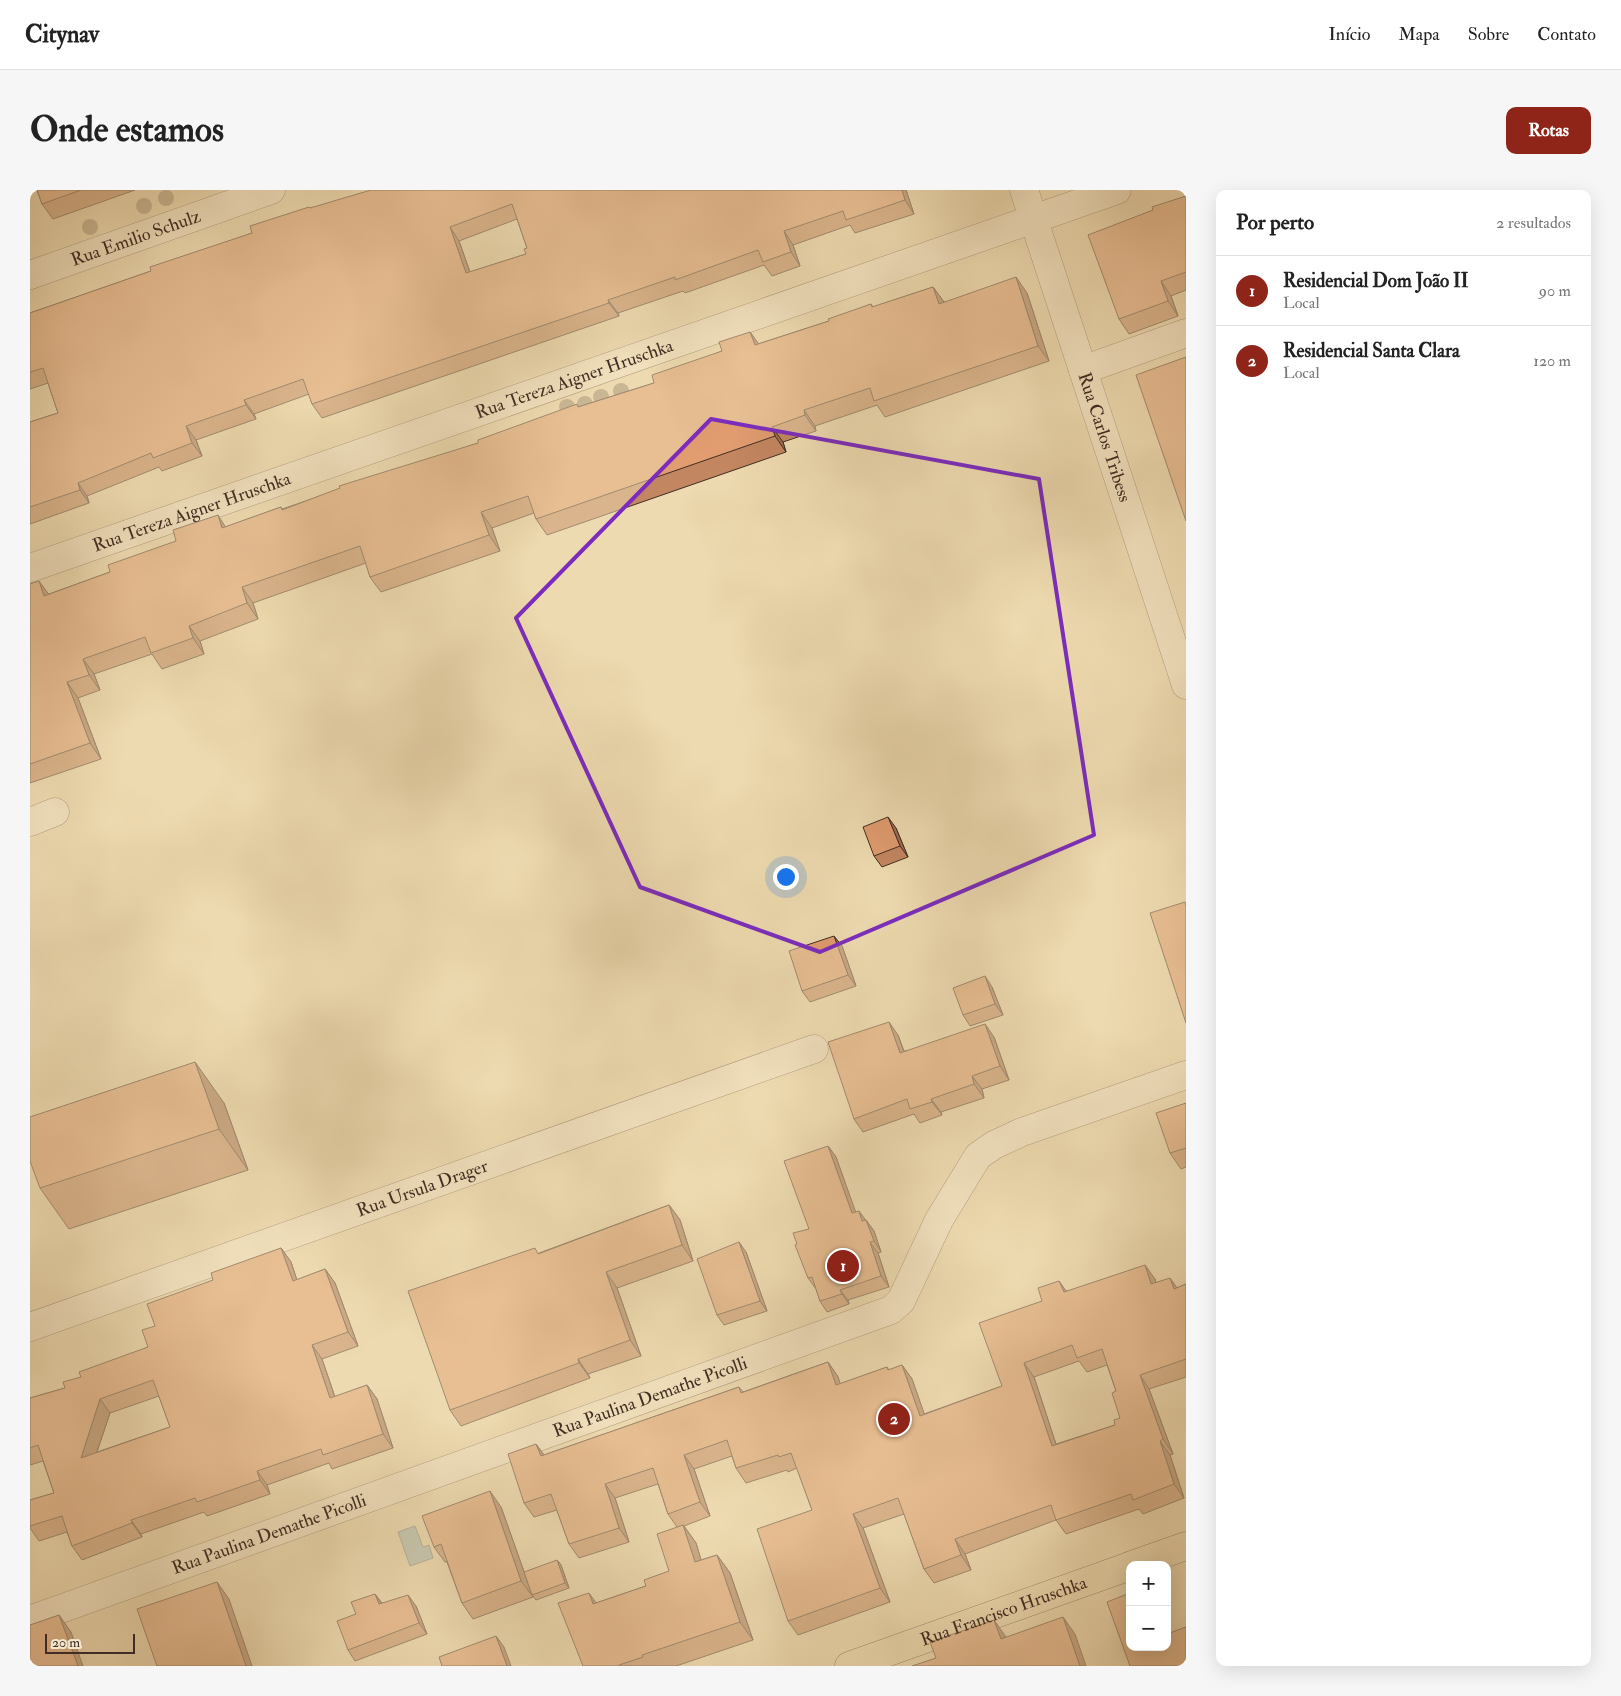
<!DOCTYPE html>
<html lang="pt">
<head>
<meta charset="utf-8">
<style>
	body { margin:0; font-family:"IM FELL Double Pica",serif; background:#f6f6f6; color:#222 }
	.controls { position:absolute; right:15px; bottom:15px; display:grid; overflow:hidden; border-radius:10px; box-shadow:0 5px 20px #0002 }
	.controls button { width:45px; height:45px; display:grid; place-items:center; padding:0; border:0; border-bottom:1px solid #e0e0e0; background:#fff; color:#222; font:25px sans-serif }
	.scale { position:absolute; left:15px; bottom:12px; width:90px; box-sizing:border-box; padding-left:5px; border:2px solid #412d24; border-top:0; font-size:14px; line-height:18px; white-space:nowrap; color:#412d24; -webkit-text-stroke:4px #f4e7cc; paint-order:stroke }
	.you { position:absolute; left:755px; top:686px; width:18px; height:18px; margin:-12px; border:4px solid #fff; border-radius:50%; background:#1a73e8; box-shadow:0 0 0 8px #1a73e833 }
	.badge { display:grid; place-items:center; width:32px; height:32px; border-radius:50%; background:#8f2418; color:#fff; font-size:16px; font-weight:700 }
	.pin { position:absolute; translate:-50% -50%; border:2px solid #fff; box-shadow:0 1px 5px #0006 }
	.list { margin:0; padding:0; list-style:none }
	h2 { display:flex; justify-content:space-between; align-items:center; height:65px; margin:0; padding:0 20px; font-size:21px }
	h2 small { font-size:16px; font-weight:400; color:#767676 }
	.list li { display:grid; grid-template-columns:32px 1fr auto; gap:15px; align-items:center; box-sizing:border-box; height:70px; padding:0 20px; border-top:1px solid #e0e0e0 }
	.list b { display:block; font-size:19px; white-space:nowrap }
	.list p { margin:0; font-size:16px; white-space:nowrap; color:#767676 }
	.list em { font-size:16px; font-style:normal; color:#767676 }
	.map { position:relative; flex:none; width:1156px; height:1476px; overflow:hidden; border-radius:10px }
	header { display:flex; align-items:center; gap:30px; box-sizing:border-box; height:70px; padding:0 25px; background:#fff; border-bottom:1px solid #e0e0e0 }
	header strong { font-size:24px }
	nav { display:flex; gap:28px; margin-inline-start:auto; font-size:18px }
	.intro { display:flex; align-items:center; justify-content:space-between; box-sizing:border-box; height:120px; padding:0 30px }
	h1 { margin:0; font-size:35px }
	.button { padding:12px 22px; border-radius:10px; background:#8f2418; color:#fff; font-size:18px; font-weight:700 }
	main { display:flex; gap:30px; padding:0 30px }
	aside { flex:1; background:#fff; border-radius:10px; box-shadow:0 5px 20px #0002 }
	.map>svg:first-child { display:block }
</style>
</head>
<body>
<header>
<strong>Citynav</strong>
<nav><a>Início</a><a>Mapa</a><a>Sobre</a><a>Contato</a></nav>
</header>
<div class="intro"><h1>Onde estamos</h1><a class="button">Rotas</a></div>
<main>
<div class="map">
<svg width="1156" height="1476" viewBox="0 0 1156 1476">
	<rect width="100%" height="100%" fill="#eedab0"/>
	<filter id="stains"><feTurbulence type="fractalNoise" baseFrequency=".004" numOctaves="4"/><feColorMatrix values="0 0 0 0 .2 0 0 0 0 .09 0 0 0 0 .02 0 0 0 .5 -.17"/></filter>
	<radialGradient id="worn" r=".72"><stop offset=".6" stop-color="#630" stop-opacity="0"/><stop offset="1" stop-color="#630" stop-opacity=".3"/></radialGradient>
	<polygon fill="#9eb8b6" stroke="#79807c" points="385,1336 393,1357 399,1355 403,1368 380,1376 368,1342"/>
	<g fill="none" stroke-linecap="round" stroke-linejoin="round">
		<defs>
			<g id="minor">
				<path id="s1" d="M994,0L1156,495"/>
				<path id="s2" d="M0,85L241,0"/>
				<polyline points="1053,180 1156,143"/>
				<path id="s3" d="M0,378L1087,0"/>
				<polyline points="0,632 25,622"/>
				<path id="s4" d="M0,1137L784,859"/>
				<path id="s5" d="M0,1430L861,1120L871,1111L909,1030L948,966L964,955L992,942L1156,885"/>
			</g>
			<g id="major">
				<polyline points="1102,1375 1156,1356"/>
				<path id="s6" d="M819,1476L1100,1376"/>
			</g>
		</defs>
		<use href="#minor" stroke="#6c5847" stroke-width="29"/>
		<use href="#major" stroke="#412d24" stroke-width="29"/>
		<use href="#minor" stroke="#f4e7cc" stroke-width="28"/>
		<use href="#major" stroke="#eedab0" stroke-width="28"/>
	</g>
	<g fill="#9c8b6f">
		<circle cx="136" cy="8" r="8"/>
		<circle cx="114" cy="16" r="8"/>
		<circle cx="60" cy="37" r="8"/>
		<circle cx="591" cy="201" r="8"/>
		<circle cx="571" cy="207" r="8"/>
		<circle cx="555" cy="214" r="8"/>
		<circle cx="537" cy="217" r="8"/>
	</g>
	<g fill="#c28660" stroke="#412d24" fill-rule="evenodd">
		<polygon points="7,0 105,0 23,29 12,14"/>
		<path d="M876,0L884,24L825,43L820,35L763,55L770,76L742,86L734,75L655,103L653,101L588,123L589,126L292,228L282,214L279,204L224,224L226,229L166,250L172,266L132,281L129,277L57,306L59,313L0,334V232L28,223L18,193L0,199V123L121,81L222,43L280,18ZM487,29L497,58L496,64L440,82L429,51Z"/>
		<polygon points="1156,6 1156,100 1141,106 1148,126 1099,144 1089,129 1123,20"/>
		<polygon points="903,97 914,112 997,103 1019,171 855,227 847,215 785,236 786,241 753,252 756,262 517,345 506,329 504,323 462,338 470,361 351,402 340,387 336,373 223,413 228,429 170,451 174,464 132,479 122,464 64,484 70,500 48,508 71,569 0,593 0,394 19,404 80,382 196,337 251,317 252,319 448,253 548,217 624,193 692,161 720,142 728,154 799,131 841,114 843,117"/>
		<polygon points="866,638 878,667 852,677 844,666"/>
		<polygon points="812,756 826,796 780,812 772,801"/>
		<polygon points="962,797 973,825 940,836 933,825"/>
		<polygon points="868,845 874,861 964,847 979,890 952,899 954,908 911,922 912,925 890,933 884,924 833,942 824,929"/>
		<polygon points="194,913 218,980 39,1039 10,998"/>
		<polygon points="1156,913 1156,977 1151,979 1140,963"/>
		<polygon points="798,956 806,967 825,1022 836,1030 844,1041 851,1062 848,1063 859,1097 818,1110 819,1114 797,1122 790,1111 786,1099 778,1088 767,1054 779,1039"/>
		<polygon points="639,1015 650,1030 663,1071 587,1098 611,1166 558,1184 560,1188 431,1236 420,1220 509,1063"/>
		<path d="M251,1058L261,1072L267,1090L295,1079L305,1093L328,1156L292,1169L305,1207L337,1195L347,1209L363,1258L302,1279L299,1273L237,1295L240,1304L177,1326L174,1322L111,1344L112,1347L52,1370L42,1356L37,1342L9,1351L0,1338V1310L24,1303L13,1271L0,1275V1208L35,1198L51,1187L118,1157L125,1136L183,1090ZM129,1206L140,1237L67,1262L80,1223Z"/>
		<polygon points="716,1062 737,1121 694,1135 687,1125"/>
		<path d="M1125,1089L1126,1093L1147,1098L1156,1094V1187L1119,1199L1143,1264L1140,1265L1154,1308L1113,1324L1109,1319L1036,1344L1026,1330L935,1364L941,1380L904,1393L894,1379L874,1324L833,1338L860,1412L768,1445L758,1431L782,1320L767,1278L758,1282L757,1280L716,1293L706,1278L702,1266L664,1279L680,1326L654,1336L666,1353L671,1370L687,1365L700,1383L723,1450L646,1476H553L566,1413L616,1396L639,1381L647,1337L638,1324L628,1294L585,1308L599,1352L549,1368L539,1354L527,1320L504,1327L494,1313L506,1254L514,1265L709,1197L713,1202L798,1172L808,1187L810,1194L857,1177L859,1180L872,1175L882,1189L894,1224L972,1196L1012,1111L1037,1101ZM1049,1171L1057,1182L1077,1175L1086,1201L1090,1228L1085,1235L1026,1254L1004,1187Z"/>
		<polygon points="471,1317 503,1407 443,1429 432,1413 417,1372 415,1372 404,1357"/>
		<polygon points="527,1370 531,1375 539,1398 506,1410 502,1405"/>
		<polygon points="345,1404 352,1413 386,1416 397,1444 325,1471 318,1460 326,1424"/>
	</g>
	<g fill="#9e6d4e" stroke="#412d24">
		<polygon points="872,0 876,0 884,24 875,10"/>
		<polygon points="420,37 429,51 445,97 436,83"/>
		<polygon points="754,41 763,55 770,76 761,62"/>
		<polygon points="986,87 997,103 1019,171 1008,156"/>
		<polygon points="1131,91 1141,106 1148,126 1138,111"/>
		<polygon points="903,97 914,112 909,114"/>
		<polygon points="578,110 588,123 589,126 579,113"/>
		<polygon points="720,142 731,157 725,155"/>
		<polygon points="214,210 224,224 226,229 216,215"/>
		<polygon points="774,220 785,236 786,241 775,225"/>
		<polygon points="156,236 166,250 172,266 162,253"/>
		<polygon points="742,237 753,252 756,262 745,246"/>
		<polygon points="48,293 57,306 59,313 50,300"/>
		<polygon points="451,322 462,338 470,361 459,345"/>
		<polygon points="188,325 198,341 192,338"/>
		<polygon points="9,391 20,406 14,406"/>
		<polygon points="212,397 223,413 228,429 217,413"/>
		<polygon points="159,436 170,451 174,464 163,448"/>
		<polygon points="53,469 64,484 70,500 59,485"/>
		<polygon points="37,492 48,508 71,569 60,553"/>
		<polygon points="858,627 866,638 878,667 870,656"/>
		<polygon points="804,746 812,756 826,796 818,785"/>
		<polygon points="955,786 962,797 973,825 965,814"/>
		<polygon points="859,832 868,845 879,876 870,863"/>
		<polygon points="955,834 964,847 979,890 970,876"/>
		<polygon points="165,872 194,913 218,980 189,939"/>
		<polygon points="942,886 952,899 954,908 944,894"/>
		<polygon points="901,909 911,922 912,925 902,912"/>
		<polygon points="798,956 806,967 830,1034 822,1023"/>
		<polygon points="639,1015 650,1030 663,1071 652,1055"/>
		<polygon points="829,1021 837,1032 832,1031"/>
		<polygon points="836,1030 844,1041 851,1062 844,1051"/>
		<polygon points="709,1052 716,1062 737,1121 730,1111"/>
		<polygon points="840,1052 848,1063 859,1097 851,1086"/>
		<polygon points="251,1058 261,1072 272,1106 263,1091"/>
		<polygon points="1115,1075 1125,1089 1131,1109 1121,1094"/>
		<polygon points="295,1079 305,1093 328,1156 318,1142"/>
		<polygon points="576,1082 587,1098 611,1166 600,1150"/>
		<polygon points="1140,1088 1150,1102 1144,1099"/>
		<polygon points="1029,1091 1039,1105 1034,1102"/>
		<polygon points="810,1100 818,1110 819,1114 812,1104"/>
		<polygon points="282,1155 292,1169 310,1222 300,1208"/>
		<polygon points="548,1169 558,1184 560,1188 549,1173"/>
		<polygon points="798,1172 808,1187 816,1210 806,1195"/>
		<polygon points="994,1173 1004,1187 1031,1270 1022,1256"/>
		<polygon points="872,1175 882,1189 900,1240 890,1226"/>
		<polygon points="1110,1185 1119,1199 1143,1264 1133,1249"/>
		<polygon points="337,1195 347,1209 363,1258 353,1244"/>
		<polygon points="70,1209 80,1223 60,1282 51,1268"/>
		<polygon points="1130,1251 1140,1265 1154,1308 1144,1294"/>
		<polygon points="506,1254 516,1268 511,1266"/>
		<polygon points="654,1265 664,1279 680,1326 670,1312"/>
		<polygon points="227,1281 237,1295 240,1304 230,1290"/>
		<polygon points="575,1294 585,1308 599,1352 589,1338"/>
		<polygon points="460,1301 471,1317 503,1407 491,1391"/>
		<polygon points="823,1324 833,1338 860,1412 850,1398"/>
		<polygon points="101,1330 111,1344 112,1347 102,1333"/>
		<polygon points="653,1335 666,1353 677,1390 665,1372"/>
		<polygon points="925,1349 935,1364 941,1380 931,1365"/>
		<polygon points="687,1365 700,1383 723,1450 710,1432"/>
		<polygon points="527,1370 531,1375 539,1398 535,1393"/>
		<polygon points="187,1392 199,1409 222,1476 216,1476"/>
		<polygon points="559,1403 572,1421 563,1414"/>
		<polygon points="345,1404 352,1414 349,1414"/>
		<polygon points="378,1405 386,1416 397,1444 389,1433"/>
		<polygon points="29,1425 41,1442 53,1476 48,1476"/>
		<polygon points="1033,1427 1045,1444 1056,1476 1050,1476"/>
		<polygon points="964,1430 976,1447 971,1449"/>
		<polygon points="466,1446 474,1457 481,1476 477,1476"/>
	</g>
	<g fill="#e19c70" stroke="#412d24" fill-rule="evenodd">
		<polygon points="7,0 51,0 12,14"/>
		<path d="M341,0H872L875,10L816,30L813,21L754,41L761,62L733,72L728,60L645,90V87L578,110L579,113L282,214L273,189L214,210L216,215L156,236L162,253L123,268L121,263L48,293L50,300L0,317V232L28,223L13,178L0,182V123L121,81L120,77L222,43L220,36L279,17L280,18ZM482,14L497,58L494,59L496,64L436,83L420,37Z"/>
		<polygon points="1156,6 1156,82 1131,91 1138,111 1089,129 1058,45 1123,20 1122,17"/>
		<polygon points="986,87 1008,156 844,211 840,198 774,220 775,225 742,237 745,246 506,329 498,306 451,322 459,345 340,387 330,356 212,397 217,413 159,436 163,448 121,463 115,447 53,469 59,485 37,492 60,553 0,574 0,394 9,391 14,406 80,382 78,375 146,351 143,340 188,325 192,338 251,317 252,320 310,298 309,296 448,253 448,250 547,214 548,217 624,193 622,185 692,161 689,152 720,142 725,155 799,131 798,129 841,114 842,117 903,97 909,114"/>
		<polygon points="1156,167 1156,331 1106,185"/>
		<polygon points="858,627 870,656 844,666 833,637"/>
		<polygon points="1155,712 1156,716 1156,833 1120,723"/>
		<polygon points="804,746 818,785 772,801 759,761"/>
		<polygon points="955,786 965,814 933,825 923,798"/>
		<polygon points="859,832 870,863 955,834 970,876 942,886 944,894 901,909 902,912 880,919 877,909 824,929 798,852"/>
		<polygon points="165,872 189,939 10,998 0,971 0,927"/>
		<polygon points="1156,913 1156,958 1140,963 1126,923"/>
		<polygon points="798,956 822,1023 829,1021 832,1031 836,1030 844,1051 840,1052 851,1086 810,1100 812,1104 790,1111 782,1087 778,1088 765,1055 767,1054 763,1043 779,1039 754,971"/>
		<polygon points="639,1015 652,1055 576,1082 600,1150 548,1169 549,1173 420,1220 378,1101 505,1058 508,1064"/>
		<polygon points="709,1052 730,1111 687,1125 667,1069"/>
		<path d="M251,1058L263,1091L295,1079L318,1142L282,1155L300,1208L337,1195L353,1244L293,1265L291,1259L227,1281L230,1290L167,1312L165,1308L101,1330L102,1333L42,1356L32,1326L0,1336V1310L24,1303L8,1255L0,1258V1208L35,1198L33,1192L51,1187L49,1182L118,1157L112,1140L125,1136L117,1114L183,1090L181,1083ZM123,1190L140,1237L51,1268L70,1209Z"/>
		<path d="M1115,1075L1121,1094L1140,1088L1144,1099L1156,1094V1169L1110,1185L1133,1249L1130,1251L1144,1294L1103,1310L1101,1304L1026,1330L1021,1315L925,1349L931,1365L894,1379L868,1308L823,1324L850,1398L758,1431L727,1339L782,1320L761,1263L749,1267L748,1265L706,1278L697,1250L654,1265L670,1312L638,1324L623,1278L575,1294L589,1338L539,1354L521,1304L494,1313L478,1264L506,1254L511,1266L709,1197L711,1203L798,1172L806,1195L857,1177L858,1180L872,1175L890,1226L972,1196L949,1133L1012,1111L1008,1098L1029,1091L1034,1102ZM1042,1155L1047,1168L1072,1159L1086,1201L1082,1203L1090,1228L1084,1230L1085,1235L1022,1256L994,1173Z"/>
		<polygon points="460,1301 491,1391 432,1413 411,1354 404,1357 392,1326"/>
		<polygon points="653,1335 665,1372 687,1365 710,1432 612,1465 613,1467 589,1475 589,1476 553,1476 528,1413 559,1403 563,1414 616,1396 614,1390 639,1381 627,1344"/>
		<polygon points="527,1370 535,1393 502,1405 494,1382"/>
		<polygon points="187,1392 216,1476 127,1476 107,1419"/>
		<polygon points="1100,1403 1100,1457 1137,1457 1137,1444 1156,1437 1156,1476 1100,1476 1077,1412"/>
		<polygon points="345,1404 349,1414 378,1405 389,1433 318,1460 307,1431 326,1424 321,1412"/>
		<polygon points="29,1425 48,1476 0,1476 0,1435"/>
		<polygon points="1033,1427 1050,1476 882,1476 906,1468 900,1452 964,1430 971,1449"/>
		<polygon points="466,1446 477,1476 412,1476 409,1467"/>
	</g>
	<path d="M0 0H1156V1476H0ZM681,229L1009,289L1064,645L790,762L610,697L486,428Z" fill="#eedab0" fill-opacity=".55" fill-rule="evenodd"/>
	<path fill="none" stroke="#7b2cbf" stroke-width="4" stroke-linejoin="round" d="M681,229L1009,289L1064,645L790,762L610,697L486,428Z"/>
	<g text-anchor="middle" stroke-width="4" stroke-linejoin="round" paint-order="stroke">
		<g font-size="18" fill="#412d24" stroke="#f4e7cc">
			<text dy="6" stroke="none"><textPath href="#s2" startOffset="112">Rua Emilio Schulz</textPath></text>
			<text dy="6" stroke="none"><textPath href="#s3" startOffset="576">Rua Tereza Aigner Hruschka</textPath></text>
			<text dy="6" stroke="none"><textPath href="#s1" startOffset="260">Rua Carlos Tribess</textPath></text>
			<text dy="6" stroke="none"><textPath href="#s3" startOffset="171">Rua Tereza Aigner Hruschka</textPath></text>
			<text dy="6" stroke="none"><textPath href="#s4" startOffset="416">Rua Ursula Drager</textPath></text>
			<text dy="6" stroke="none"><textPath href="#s5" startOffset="659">Rua Paulina Demathe Picolli</textPath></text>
			<text dy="6" stroke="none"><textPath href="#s5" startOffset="254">Rua Paulina Demathe Picolli</textPath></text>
			<text dy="6" stroke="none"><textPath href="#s6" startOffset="164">Rua Francisco Hruschka</textPath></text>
		</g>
	</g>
	<rect width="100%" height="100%" filter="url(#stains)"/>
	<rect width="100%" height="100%" fill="url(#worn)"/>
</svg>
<div class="controls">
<button>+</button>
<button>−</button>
</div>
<div class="scale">20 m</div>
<div class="you"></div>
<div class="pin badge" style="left:813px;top:1076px">1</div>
<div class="pin badge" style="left:864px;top:1229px">2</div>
</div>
<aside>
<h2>Por perto<small>2 resultados</small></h2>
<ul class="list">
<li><span class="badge">1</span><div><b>Residencial Dom João II</b><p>Local</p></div><em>90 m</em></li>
<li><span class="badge">2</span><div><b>Residencial Santa Clara</b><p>Local</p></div><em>120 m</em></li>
</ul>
</aside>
</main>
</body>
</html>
